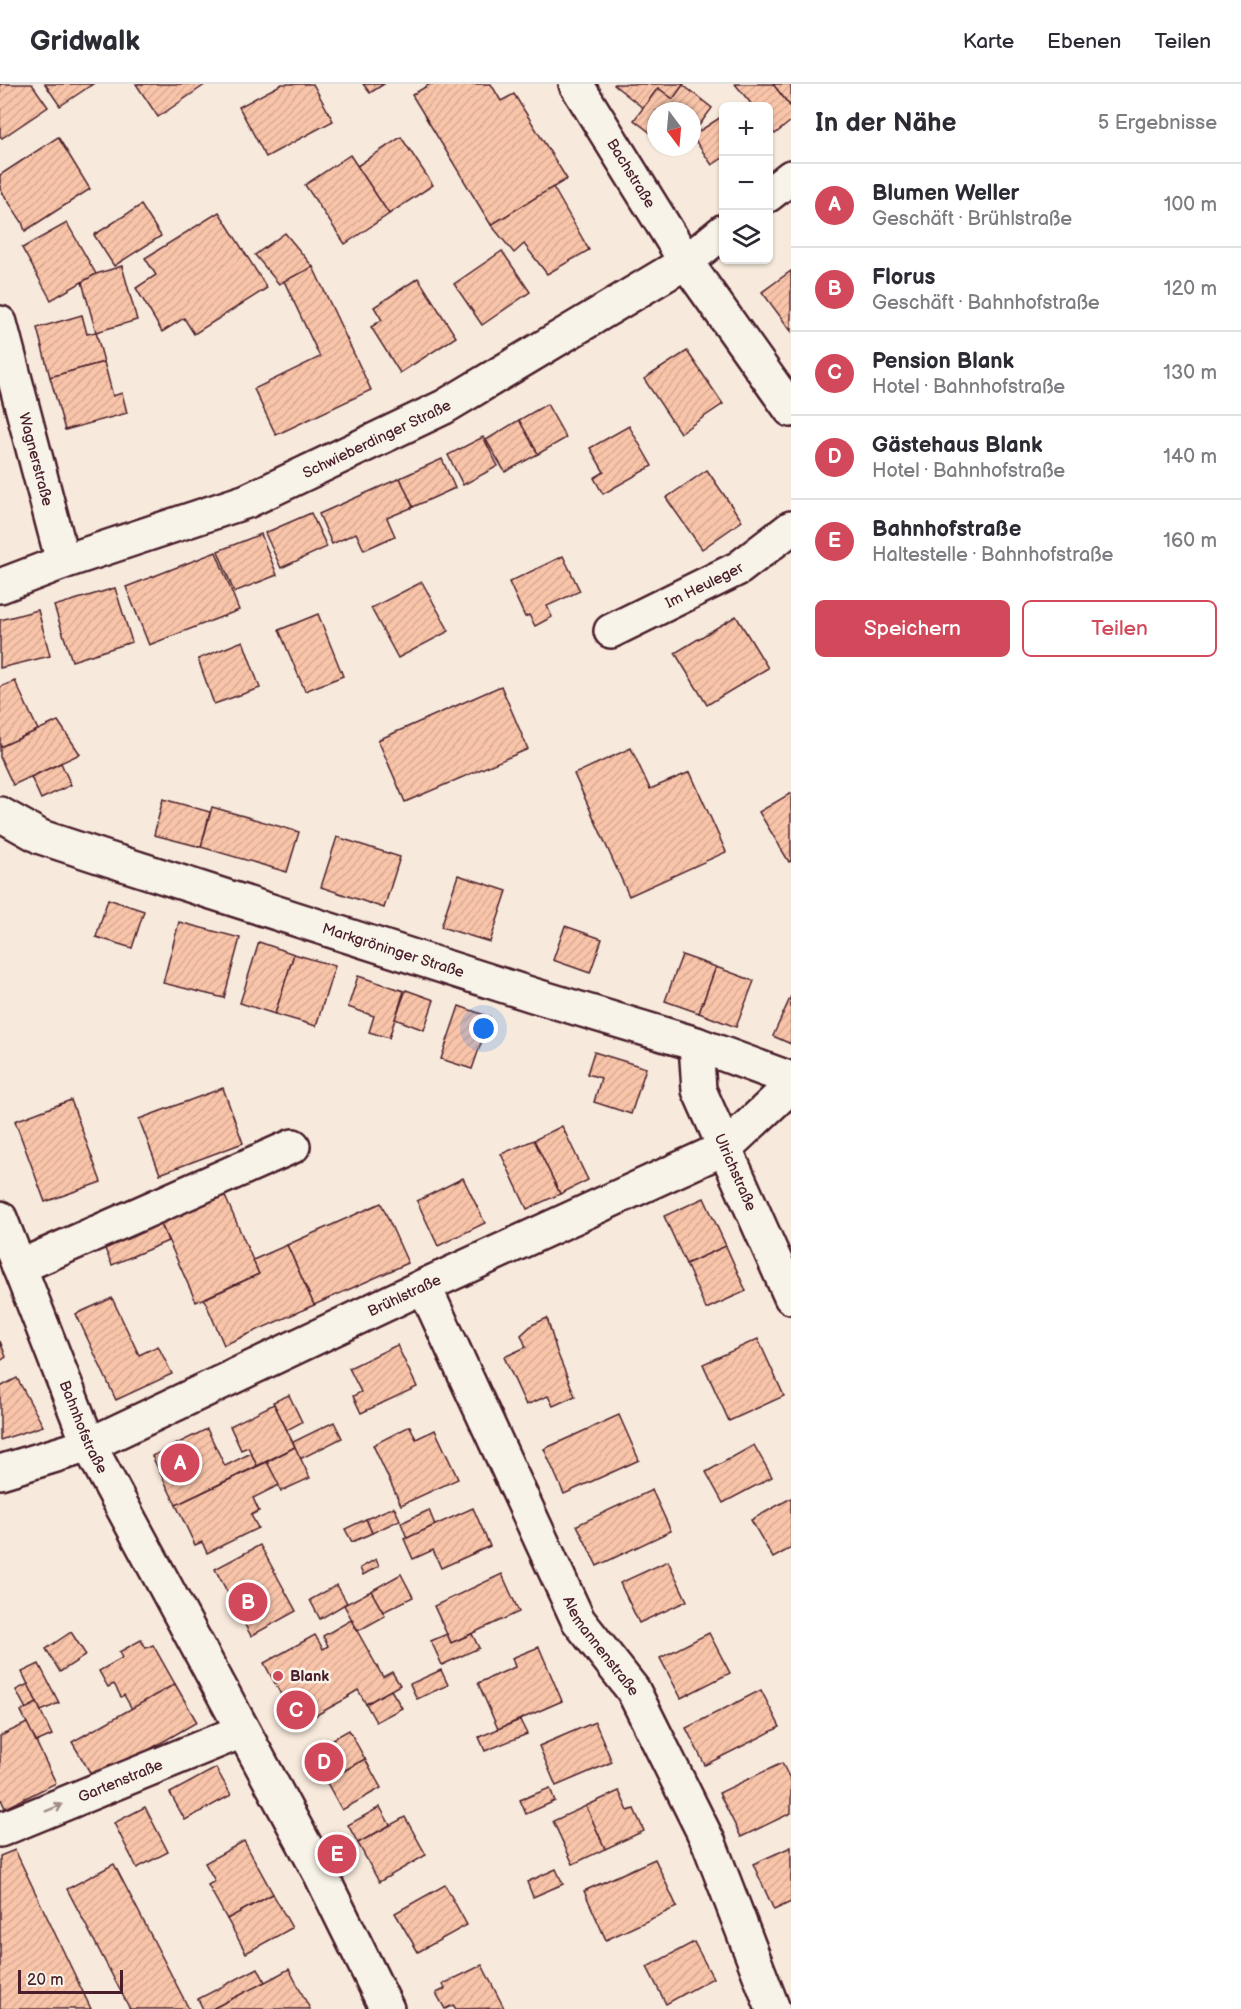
<!DOCTYPE html>
<html lang="de">
<head>
<meta charset="utf-8">
<style>
	body { margin:0; font-family:"Balsamiq Sans",sans-serif; background:#f7f7f7; color:#2b2b33 }
	.controls { position:absolute; right:18px; top:18px; display:grid; overflow:hidden; border-radius:9px; box-shadow:0 2px 4px #0004 }
	.controls button { width:54px; height:54px; display:grid; place-items:center; padding:0; border:0; border-bottom:2px solid #e1e1e2; background:#fff; color:#2b2b33; font:30px sans-serif }
	.compass { position:absolute; left:647px; top:18px; width:54px; height:54px; border-radius:50%; background:#fff; box-shadow:0 2px 4px #0004; rotate:164deg }
	.scale { position:absolute; left:18px; bottom:15px; width:105px; box-sizing:border-box; padding-left:6px; border:3px solid #4a1f2b; border-top:0; font-size:16px; line-height:21px; white-space:nowrap; color:#4a1f2b; -webkit-text-stroke:4px #f7f3e8; paint-order:stroke }
	.you { position:absolute; left:484px; top:945px; width:21px; height:21px; margin:-15px; border:4px solid #fff; border-radius:50%; background:#1a73e8; box-shadow:0 0 0 9px #1a73e833 }
	.badge { display:grid; place-items:center; width:39px; height:39px; border-radius:50%; background:#d1495b; color:#fff; font-size:20px; font-weight:700 }
	.pin { position:absolute; translate:-50% -50%; border:3px solid #fff; box-shadow:0 2px 6px #0006 }
	.list { margin:0; padding:0; list-style:none }
	h2 { display:flex; justify-content:space-between; align-items:center; height:78px; margin:0; padding:0 24px; font-size:26px }
	h2 small { font-size:20px; font-weight:400; color:#7c7c81 }
	.list li { display:grid; grid-template-columns:39px 1fr auto; gap:18px; align-items:center; box-sizing:border-box; height:84px; padding:0 24px; border-top:2px solid #e1e1e2 }
	.list b { display:block; font-size:22px; white-space:nowrap }
	.list p { margin:0; font-size:20px; white-space:nowrap; color:#7c7c81 }
	.list em { font-size:20px; font-style:normal; color:#7c7c81 }
	.actions { display:flex; gap:12px; padding:18px 24px }
	.actions a { flex:1; padding:14px 0; border:2px solid #d1495b; border-radius:9px; text-align:center; font-size:21px; color:#d1495b }
	.actions .main { background:#d1495b; color:#fff }
	.icon { flex:none; width:33px; height:33px; fill:none; stroke:currentColor; stroke-width:2; stroke-linecap:round; stroke-linejoin:round }
	.map { position:relative; flex:none; width:791px; height:1925px; overflow:hidden }
	header { display:flex; align-items:center; gap:36px; box-sizing:border-box; height:84px; padding:0 30px; background:#fff; border-bottom:2px solid #e1e1e2 }
	header strong { font-size:28px }
	nav { display:flex; gap:33px; margin-inline-start:auto; font-size:21px }
	main { display:flex }
	aside { flex:1; background:#fff }
	.map>svg:first-child { display:block }
</style>
</head>
<body>
<header>
<strong>Gridwalk</strong>
<nav><a>Karte</a><a>Ebenen</a><a>Teilen</a></nav>
</header>
<main>
<div class="map">
<svg width="791" height="1925" viewBox="0 0 791 1925">
	<defs>
		<pattern id="building-hatch" width="6" height="6" patternUnits="userSpaceOnUse" patternTransform="scale(1.5)"><rect width="6" height="6" fill="#f9c5aa"/><path d="M-1 1l2-2M0 6l6-6M5 7l2-2" fill="none" stroke="#d7a992"/></pattern>
	</defs>
	<rect width="100%" height="100%" fill="#f7eadc"/>
	<filter id="ink" filterUnits="userSpaceOnUse"><feTurbulence type="fractalNoise" baseFrequency=".0167" numOctaves="2"/><feDisplacementMap in="SourceGraphic" scale="12" xChannelSelector="R" yChannelSelector="G"/><feConvolveMatrix kernelMatrix="1 2 1 2 8 2 1 2 1" color-interpolation-filters="sRGB"/></filter>
	<g filter="url(#ink)">
		<g fill="url(#building-hatch)" stroke="#4a1f2b" stroke-width="1.5">
			<polygon points="0,0 32,0 48,23 2,54 0,52"/>
			<polygon points="45,0 93,0 60,22"/>
			<polygon points="136,0 206,0 158,33"/>
			<polygon points="282,0 313,0 333,37 266,73 239,23"/>
			<polygon points="363,0 384,0 370,9"/>
			<polygon points="430,0 491,0 501,17 514,10 567,95 491,141 412,11"/>
			<polygon points="615,0 684,0 673,15 658,4 643,24 614,1"/>
			<polygon points="735,0 773,0 791,23 791,37 775,50 768,42 768,22 753,22"/>
			<polygon points="773,0 791,0 791,23"/>
			<polygon points="683,1 712,24 692,51 692,27 656,27 656,53 634,36 658,4 673,15"/>
			<polygon points="724,31 724,73 712,81 692,52"/>
			<polygon points="58,53 90,105 25,147 22,138 0,105 0,91"/>
			<polygon points="401,53 433,101 389,130 357,82"/>
			<polygon points="350,71 389,130 345,160 305,101"/>
			<polygon points="553,103 589,166 547,190 524,160 514,169 491,141"/>
			<polygon points="141,121 161,152 114,182 94,151"/>
			<polygon points="219,128 267,204 194,250 184,234 162,248 136,204 156,191 145,174"/>
			<polygon points="67,139 96,190 51,216 22,164"/>
			<polygon points="285,149 313,183 279,200 255,171"/>
			<polygon points="502,167 530,208 482,241 454,200"/>
			<polygon points="122,182 137,236 96,248 82,198 96,190"/>
			<polygon points="313,183 371,306 276,351 254,305 320,273 284,197"/>
			<polygon points="791,187 791,247 762,208"/>
			<polygon points="418,194 456,253 400,289 371,243 382,236 374,223"/>
			<polygon points="82,231 87,250 96,248 104,278 50,293 37,244"/>
			<polygon points="687,267 723,320 680,349 644,295"/>
			<polygon points="104,278 113,312 122,309 127,329 65,346 50,293"/>
			<polygon points="547,320 566,354 538,370 519,336"/>
			<polygon points="519,336 538,370 505,388 486,356"/>
			<polygon points="629,342 652,382 603,410 594,394 604,388 590,364"/>
			<polygon points="483,353 498,382 463,401 448,371"/>
			<polygon points="442,375 455,404 413,423 400,394"/>
			<polygon points="707,386 742,437 702,465 666,414"/>
			<polygon points="400,394 413,423 387,434 395,452 364,466 356,449 332,460 319,430"/>
			<polygon points="311,429 327,463 281,484 265,449"/>
			<polygon points="261,450 277,491 234,508 218,467"/>
			<polygon points="216,468 239,526 149,561 126,503"/>
			<polygon points="563,472 580,507 547,522 552,533 535,542 529,531 525,533 509,498"/>
			<polygon points="422,498 449,547 398,574 371,524"/>
			<polygon points="115,504 132,558 72,577 54,522"/>
			<polygon points="38,526 50,572 0,584 0,536"/>
			<polygon points="318,530 343,592 305,607 279,546"/>
			<polygon points="736,532 768,584 707,621 675,569"/>
			<polygon points="243,557 260,604 214,620 198,575"/>
			<polygon points="15,597 38,646 0,663 0,603"/>
			<polygon points="501,602 528,665 405,718 378,656"/>
			<polygon points="58,637 80,670 13,701 0,673 0,663"/>
			<polygon points="631,664 650,705 690,688 726,768 629,812 574,690"/>
			<polygon points="61,679 71,701 41,715 31,693"/>
			<polygon points="791,709 791,777 789,778 759,728"/>
			<polygon points="163,715 210,728 201,763 154,751"/>
			<polygon points="212,723 299,748 287,788 201,763"/>
			<polygon points="337,753 400,773 384,824 321,803"/>
			<polygon points="458,791 507,807 490,858 441,843"/>
			<polygon points="108,815 144,827 132,864 96,853"/>
			<polygon points="179,838 240,854 224,914 163,899"/>
			<polygon points="565,842 602,855 590,889 553,876"/>
			<polygon points="259,858 294,870 275,930 240,919"/>
			<polygon points="294,870 335,882 316,942 275,930"/>
			<polygon points="682,871 716,883 699,929 665,917"/>
			<polygon points="716,883 754,897 736,943 699,929"/>
			<polygon points="358,892 404,907 389,954 369,948 374,932 348,923"/>
			<polygon points="406,906 434,916 424,946 395,935"/>
			<polygon points="791,912 791,960 773,952"/>
			<polygon points="459,922 490,933 472,985 441,975"/>
			<polygon points="594,968 646,984 631,1030 594,1018 601,994 587,990"/>
			<polygon points="223,1004 243,1059 160,1090 139,1035"/>
			<polygon points="71,1016 101,1098 45,1118 15,1037"/>
			<polygon points="562,1042 588,1096 560,1110 534,1056"/>
			<polygon points="534,1056 560,1110 527,1125 501,1070"/>
			<polygon points="463,1094 485,1139 438,1162 417,1117"/>
			<polygon points="221,1103 259,1190 196,1218 157,1131"/>
			<polygon points="704,1114 726,1162 686,1180 664,1132"/>
			<polygon points="381,1119 408,1179 314,1221 287,1161"/>
			<polygon points="157,1131 168,1157 112,1181 101,1156"/>
			<polygon points="287,1161 314,1221 224,1261 204,1215 259,1190 253,1176"/>
			<polygon points="726,1162 746,1207 706,1225 686,1180"/>
			<polygon points="112,1214 139,1271 158,1262 172,1290 116,1316 76,1230"/>
			<polygon points="547,1234 557,1268 575,1312 553,1322 548,1312 526,1321 504,1273 526,1263 521,1251 532,1241"/>
			<polygon points="758,1255 784,1312 729,1337 703,1280"/>
			<polygon points="0,1257 6,1273 0,1277"/>
			<polygon points="397,1261 417,1303 361,1329 353,1312 361,1308 349,1284"/>
			<polygon points="17,1294 43,1342 0,1356 0,1303"/>
			<polygon points="289,1311 302,1338 287,1346 273,1318"/>
			<polygon points="274,1320 295,1363 257,1382 248,1363 241,1366 230,1342"/>
			<polygon points="619,1331 639,1376 564,1410 544,1365"/>
			<polygon points="334,1338 342,1354 300,1375 293,1358"/>
			<polygon points="410,1342 416,1355 435,1346 458,1395 401,1421 373,1361"/>
			<polygon points="207,1345 225,1382 251,1369 257,1382 176,1421 152,1372"/>
			<polygon points="754,1361 772,1393 723,1419 706,1388"/>
			<polygon points="295,1363 310,1394 281,1407 267,1378"/>
			<polygon points="267,1378 279,1401 253,1414 259,1427 251,1431 258,1444 207,1469 202,1458 195,1461 176,1421"/>
			<polygon points="652,1406 671,1447 597,1482 577,1441"/>
			<polygon points="791,1414 791,1464 773,1474 751,1436"/>
			<polygon points="394,1423 400,1436 372,1449 366,1435"/>
			<polygon points="473,1424 490,1462 441,1484 433,1466 413,1475 404,1455"/>
			<polygon points="429,1426 435,1441 407,1454 401,1439"/>
			<polygon points="366,1435 372,1449 352,1458 345,1445"/>
			<polygon points="260,1461 296,1527 251,1552 215,1485"/>
			<polygon points="376,1475 379,1482 363,1491 360,1484"/>
			<polygon points="668,1477 687,1517 639,1539 620,1499"/>
			<polygon points="401,1490 413,1513 383,1528 371,1507"/>
			<polygon points="502,1490 519,1528 451,1559 434,1522"/>
			<polygon points="337,1501 347,1519 320,1535 310,1516"/>
			<polygon points="371,1507 385,1532 358,1547 344,1521"/>
			<polygon points="351,1536 383,1593 392,1588 400,1601 366,1620 358,1606 348,1612 349,1613 293,1644 280,1621 285,1618 264,1579 315,1551 323,1565 328,1562 323,1552"/>
			<polygon points="71,1548 86,1571 60,1588 46,1565"/>
			<polygon points="709,1549 730,1589 681,1614 660,1574"/>
			<polygon points="447,1550 451,1559 472,1550 479,1564 442,1581 431,1557"/>
			<polygon points="141,1556 146,1564 153,1561 175,1600 132,1625 124,1611 121,1613 114,1600 108,1603 99,1587 122,1574 119,1568"/>
			<polygon points="539,1563 562,1617 498,1645 478,1599 515,1583 512,1574"/>
			<polygon points="39,1580 59,1619 41,1627 22,1588"/>
			<polygon points="441,1586 448,1601 417,1615 410,1600"/>
			<polygon points="28,1600 37,1619 26,1625 16,1606"/>
			<polygon points="175,1600 197,1638 95,1697 72,1658"/>
			<polygon points="391,1606 402,1624 376,1638 366,1620"/>
			<polygon points="761,1606 780,1643 705,1681 686,1644"/>
			<polygon points="37,1619 52,1651 36,1658 21,1627"/>
			<polygon points="520,1636 527,1650 485,1667 479,1653"/>
			<polygon points="595,1638 612,1678 556,1702 539,1662"/>
			<polygon points="27,1639 56,1699 5,1724 0,1713 0,1652"/>
			<polygon points="349,1646 365,1675 326,1697 310,1668"/>
			<polygon points="365,1675 381,1704 342,1726 326,1697"/>
			<polygon points="782,1679 791,1697 791,1729 741,1753 719,1709"/>
			<polygon points="216,1684 231,1711 185,1736 170,1709"/>
			<polygon points="550,1704 555,1717 526,1730 520,1716"/>
			<polygon points="619,1707 628,1727 634,1725 644,1747 605,1765 586,1722"/>
			<polygon points="586,1722 605,1765 573,1780 553,1737"/>
			<polygon points="145,1723 168,1768 137,1784 114,1739"/>
			<polygon points="380,1723 390,1741 358,1759 348,1741"/>
			<polygon points="405,1733 426,1771 379,1798 358,1759"/>
			<polygon points="244,1757 273,1810 227,1835 208,1801 215,1797 205,1779"/>
			<polygon points="791,1763 791,1818 774,1826 753,1780"/>
			<polygon points="15,1766 91,1925 0,1925 0,1772"/>
			<polygon points="655,1775 677,1823 606,1856 584,1807"/>
			<polygon points="114,1780 189,1925 130,1925 67,1805"/>
			<polygon points="556,1785 563,1800 533,1813 527,1798"/>
			<polygon points="445,1801 467,1841 418,1868 395,1829"/>
			<polygon points="273,1810 292,1844 246,1869 227,1835"/>
			<polygon points="694,1858 713,1894 666,1920 647,1883"/>
			<polygon points="482,1881 504,1924 456,1925 453,1921 445,1925 436,1909 445,1905 443,1900"/>
			<polygon points="258,1884 265,1898 212,1925 203,1925 198,1915"/>
			<polygon points="289,1885 310,1925 212,1925 265,1898"/>
		</g>
		<g fill="none" stroke-linecap="round" stroke-linejoin="round">
			<defs>
				<g id="minor">
					<path id="s1" d="M576,0L686,178L791,326"/>
					<polyline points="768,111 791,93"/>
					<path id="s2" d="M0,239L63,478"/>
					<path id="s3" d="M0,502L63,478L247,417L444,323L686,178L724,147"/>
					<path id="s4" d="M611,547L739,484L791,444"/>
					<path id="s5" d="M0,730L41,753L102,773L533,911L696,960L791,995"/>
					<path id="s6" d="M696,960L699,1006L791,1213"/>
					<path id="s7" d="M0,1134L89,1361L321,1791L387,1925"/>
					<polyline points="19,1183 293,1062"/>
					<path id="s8" d="M424,1202L578,1536L633,1606L709,1759L773,1925"/>
					<path id="s9" d="M0,1388L89,1361L424,1202L725,1064L791,1002"/>
					<path id="s10" d="M0,1746L242,1647"/>
				</g>
			</defs>
			<use href="#minor" stroke="#4a1f2b" stroke-width="38"/>
			<use href="#minor" stroke="#f7f3e8" stroke-width="33"/>
		</g>
		<defs><path id="oneway-shaft" d="M-6 0H5M1.5-3L5.5 0L1.5 3" fill="none" stroke-width="1.6" stroke-linecap="round" stroke-linejoin="round" transform="scale(1.5)"/></defs>
		<use stroke="#a0898a" href="#oneway-shaft" transform="translate(54 1724) rotate(-22)"/>
	</g>
	<circle fill="#d1495b" stroke="#f7f3e8" stroke-width="2" cx="278" cy="1592" r="6"/>
	<g text-anchor="middle" stroke-width="5" stroke-linejoin="round" paint-order="stroke">
		<g font-size="15" fill="#4a1f2b" stroke="#f7f3e8">
			<text dy="5" stroke="none"><textPath href="#s1" startOffset="105">Bachstraße</textPath></text>
			<text dy="5" stroke="none"><textPath href="#s3" startOffset="405">Schwieberdinger Straße</textPath></text>
			<text dy="5" stroke="none"><textPath href="#s2" startOffset="141">Wagnerstraße</textPath></text>
			<text dy="5" stroke="none"><textPath href="#s4" startOffset="104">Im Heuleger</textPath></text>
			<text dy="5" stroke="none"><textPath href="#s5" startOffset="417">Markgröninger Straße</textPath></text>
			<text dy="5" stroke="none"><textPath href="#s6" startOffset="136">Ulrichstraße</textPath></text>
			<text dy="5" stroke="none"><textPath href="#s9" startOffset="442">Brühlstraße</textPath></text>
			<text dy="5" stroke="none"><textPath href="#s7" startOffset="225">Bahnhofstraße</textPath></text>
			<text dy="5" stroke="none"><textPath href="#s8" startOffset="402">Alemannenstraße</textPath></text>
			<text dy="5" stroke="none"><textPath href="#s10" startOffset="130">Gartenstraße</textPath></text>
		</g>
		<g font-size="15" font-weight="bold" fill="#4a1f2b" stroke="#f7f3e8" text-anchor="start">
			<text x="290" y="1597">Blank</text>
		</g>
	</g>
</svg>
<div class="controls">
<button>+</button>
<button>−</button>
<button><svg class="icon" aria-label="layers" viewBox="0 0 24 24"><path d="M12 4l9 5-9 5-9-5zM3 14l9 5 9-5"/></svg></button>
</div>
<svg class="compass" viewBox="-18 -18 36 36"><path d="M0-13l5 13h-10z" fill="#e53935"/><path d="M0 13l5-13h-10z" fill="#7c7c81"/></svg>
<div class="scale">20 m</div>
<div class="you"></div>
<div class="pin badge" style="left:180px;top:1379px">A</div>
<div class="pin badge" style="left:248px;top:1518px">B</div>
<div class="pin badge" style="left:296px;top:1626px">C</div>
<div class="pin badge" style="left:324px;top:1678px">D</div>
<div class="pin badge" style="left:337px;top:1770px">E</div>
</div>
<aside>
<h2>In der Nähe<small>5 Ergebnisse</small></h2>
<ul class="list">
<li><span class="badge">A</span><div><b>Blumen Weller</b><p>Geschäft · Brühlstraße</p></div><em>100 m</em></li>
<li><span class="badge">B</span><div><b>Florus</b><p>Geschäft · Bahnhofstraße</p></div><em>120 m</em></li>
<li><span class="badge">C</span><div><b>Pension Blank</b><p>Hotel · Bahnhofstraße</p></div><em>130 m</em></li>
<li><span class="badge">D</span><div><b>Gästehaus Blank</b><p>Hotel · Bahnhofstraße</p></div><em>140 m</em></li>
<li><span class="badge">E</span><div><b>Bahnhofstraße</b><p>Haltestelle · Bahnhofstraße</p></div><em>160 m</em></li>
</ul>
<div class="actions"><a class="main">Speichern</a><a>Teilen</a></div>
</aside>
</main>
</body>
</html>
